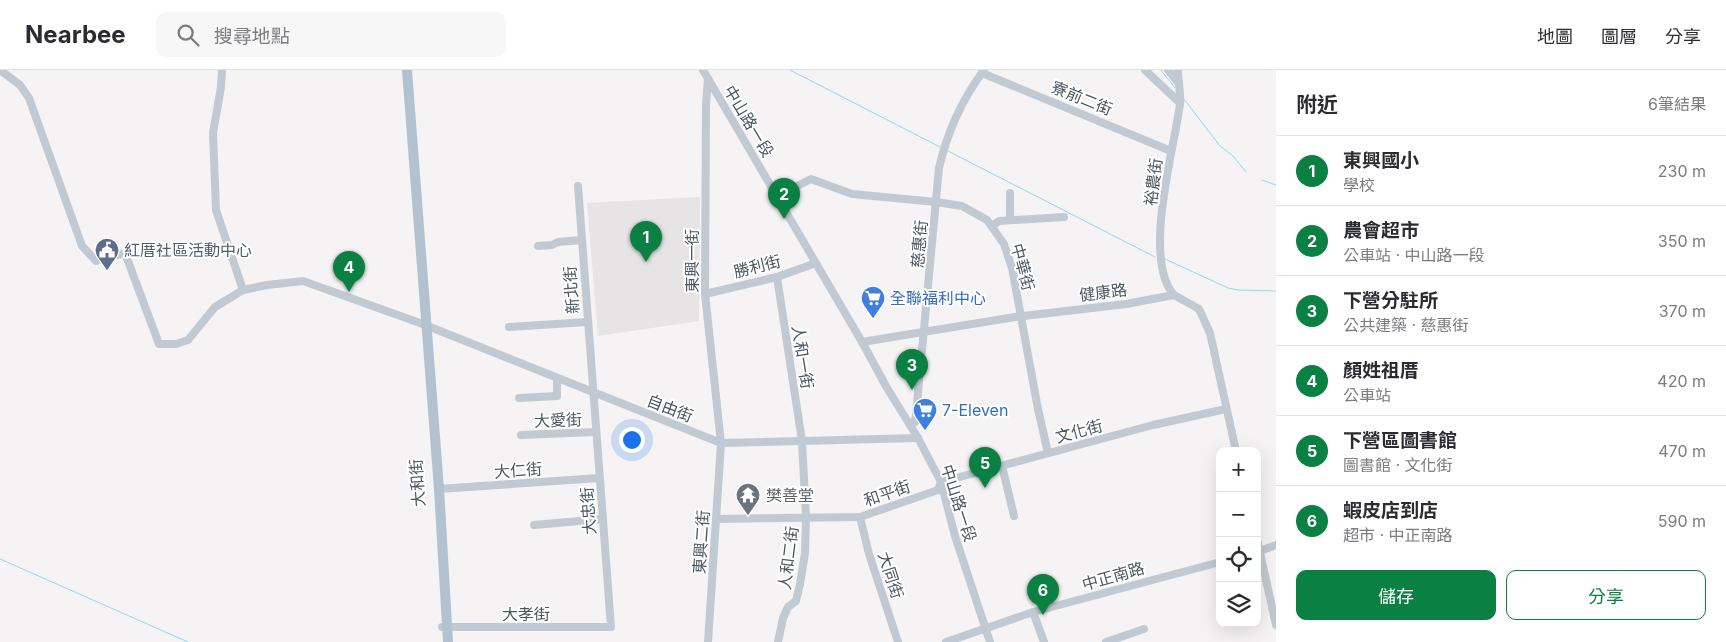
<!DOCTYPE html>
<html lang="zh-TW">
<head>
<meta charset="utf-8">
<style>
	body { margin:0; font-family:Inter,"Noto Sans TC",sans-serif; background:#f7f7f7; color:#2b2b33 }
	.controls { position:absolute; right:15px; bottom:15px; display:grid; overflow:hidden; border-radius:10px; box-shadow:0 5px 20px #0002 }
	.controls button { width:45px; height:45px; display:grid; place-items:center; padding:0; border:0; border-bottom:1px solid #e1e1e2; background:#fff; color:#2b2b33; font:25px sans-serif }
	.you { position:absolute; left:631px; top:369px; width:18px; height:18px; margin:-12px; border:4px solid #fff; border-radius:50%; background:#1a73e8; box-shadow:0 0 0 8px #1a73e833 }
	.badge { display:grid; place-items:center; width:32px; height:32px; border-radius:50%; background:#0b8043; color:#fff; font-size:16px; font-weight:700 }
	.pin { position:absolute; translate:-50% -41px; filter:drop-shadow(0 1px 2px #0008) }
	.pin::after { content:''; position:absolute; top:26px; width:18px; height:15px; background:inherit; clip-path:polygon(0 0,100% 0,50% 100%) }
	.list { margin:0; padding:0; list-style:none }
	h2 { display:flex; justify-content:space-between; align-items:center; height:65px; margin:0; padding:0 20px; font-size:21px }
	h2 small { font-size:16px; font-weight:400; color:#7c7c81 }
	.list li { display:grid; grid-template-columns:32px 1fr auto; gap:15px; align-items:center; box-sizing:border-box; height:70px; padding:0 20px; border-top:1px solid #e1e1e2 }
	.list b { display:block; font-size:19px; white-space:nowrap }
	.list p { margin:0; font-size:16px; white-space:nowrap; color:#7c7c81 }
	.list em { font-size:16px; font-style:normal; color:#7c7c81 }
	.actions { display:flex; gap:10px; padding:15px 20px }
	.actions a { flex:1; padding:11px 0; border:1px solid #0b8043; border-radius:10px; text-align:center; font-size:18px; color:#0b8043 }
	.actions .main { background:#0b8043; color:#fff }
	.icon { flex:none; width:28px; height:28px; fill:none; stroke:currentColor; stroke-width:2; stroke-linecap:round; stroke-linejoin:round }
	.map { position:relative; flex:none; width:1276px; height:572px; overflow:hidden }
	header { display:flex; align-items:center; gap:30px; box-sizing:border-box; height:70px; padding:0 25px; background:#fff; border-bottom:1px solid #e1e1e2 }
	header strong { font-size:24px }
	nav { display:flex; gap:28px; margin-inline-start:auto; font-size:18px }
	.search { width:350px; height:45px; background:#f7f7f7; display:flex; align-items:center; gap:12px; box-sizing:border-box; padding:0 18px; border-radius:10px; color:#7c7c81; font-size:19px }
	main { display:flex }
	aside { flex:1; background:#fff }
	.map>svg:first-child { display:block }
</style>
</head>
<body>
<header>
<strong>Nearbee</strong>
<div class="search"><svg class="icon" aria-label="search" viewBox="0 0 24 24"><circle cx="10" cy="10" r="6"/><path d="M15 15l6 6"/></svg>搜尋地點</div>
<nav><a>地圖</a><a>圖層</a><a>分享</a></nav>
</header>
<main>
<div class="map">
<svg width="1276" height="572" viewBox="0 0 1276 572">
	<rect width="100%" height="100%" fill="#f5f3f3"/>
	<polygon fill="#e6e4e5" points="700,127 699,251 598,266 587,133"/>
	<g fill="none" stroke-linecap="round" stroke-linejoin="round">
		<g stroke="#90daee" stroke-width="1">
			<polyline points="790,0 940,77"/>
			<polyline points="1161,0 1175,18"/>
			<polyline points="1184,29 1220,76 1233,86 1246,102"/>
			<polyline points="948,81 1155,187"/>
			<polyline points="1262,110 1276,115"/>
			<polyline points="1165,189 1228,218 1238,220 1276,221"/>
			<polyline points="0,489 188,572"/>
		</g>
		<g stroke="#c1cad2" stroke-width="8">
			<polyline points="0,0 20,15 29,28 82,176 96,191 125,183 159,274 176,274 188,270 215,237 243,220 267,215 303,211 420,253 721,373 918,368"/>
			<polyline points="222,0 221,17 213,63 216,140 243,220"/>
			<polyline points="703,0 862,272 887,318 918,368 941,412 955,466 990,572"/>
			<polyline points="1145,0 1180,33"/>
			<polyline points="1168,0 1179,14"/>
			<polyline points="982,3 1171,81"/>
			<polyline points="1010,123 1010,150"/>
			<polyline points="777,126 811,109 852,124 936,132 962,136 987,150 1004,174 1012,198 1038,339 1048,383"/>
			<polyline points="992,156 999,151 1064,147"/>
			<polyline points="538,176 552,175 558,172 582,170"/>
			<polyline points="777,207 802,371 806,448 805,483 800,514 796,531 788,537 783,548 778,572"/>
			<polyline points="705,224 777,207 816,193"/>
			<path d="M1174,225C1142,189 1174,80 1180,34C1181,23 1178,11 1178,0"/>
			<polyline points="509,257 587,252"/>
			<polyline points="862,272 1015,247 1126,234 1174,225 1199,239 1210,263 1236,381"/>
			<polyline points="519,328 557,326 557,309"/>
			<path d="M909,353L915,352L916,344L939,98C947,63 963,28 984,0"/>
			<polyline points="521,365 595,362"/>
			<polyline points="1002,396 1014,446"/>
			<polyline points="941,412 1153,355 1226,339"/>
			<polyline points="439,419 599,408"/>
			<polyline points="860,447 869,484 898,572"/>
			<polyline points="716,449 860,447 938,420 941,412"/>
			<polyline points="534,455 602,449"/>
			<polyline points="1257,469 1276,555"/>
			<polyline points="1257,482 1276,475"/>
			<polyline points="1033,542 1044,572"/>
			<polyline points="442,557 611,557 578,116"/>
			<polyline points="708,572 721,373 705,224 706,35 708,9"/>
			<polyline points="946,572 1033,542 1220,492"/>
			<polyline points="1106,572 1144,559"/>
		</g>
		<polyline stroke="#b3c2d1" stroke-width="10" points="407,0 439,419 448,572"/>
	</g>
	<defs>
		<symbol id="civic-pin" viewBox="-11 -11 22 30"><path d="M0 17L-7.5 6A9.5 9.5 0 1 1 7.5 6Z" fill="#5c6f8a" stroke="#fff"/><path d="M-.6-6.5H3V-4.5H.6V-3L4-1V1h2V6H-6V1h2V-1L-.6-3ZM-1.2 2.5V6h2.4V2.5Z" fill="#fff"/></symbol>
		<symbol id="supermarket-pin" viewBox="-11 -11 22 30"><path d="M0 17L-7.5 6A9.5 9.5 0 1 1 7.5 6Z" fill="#3f7fe0" stroke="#fff"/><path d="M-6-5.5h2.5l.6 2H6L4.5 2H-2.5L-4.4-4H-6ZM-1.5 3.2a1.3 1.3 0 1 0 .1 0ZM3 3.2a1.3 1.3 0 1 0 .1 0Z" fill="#fff"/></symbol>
		<symbol id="temple-pin" viewBox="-11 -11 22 30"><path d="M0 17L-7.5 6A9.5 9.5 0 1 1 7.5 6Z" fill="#6b7280" stroke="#fff"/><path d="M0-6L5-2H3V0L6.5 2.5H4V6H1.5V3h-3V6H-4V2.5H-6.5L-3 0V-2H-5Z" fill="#fff"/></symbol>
	</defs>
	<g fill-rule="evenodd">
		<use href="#civic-pin" x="93" y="166" width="28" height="38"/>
		<use href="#supermarket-pin" x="859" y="214" width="28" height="38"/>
		<use href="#supermarket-pin" x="911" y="326" width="28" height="38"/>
		<use href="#temple-pin" x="734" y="411" width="28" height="38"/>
	</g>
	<g text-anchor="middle" stroke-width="4" stroke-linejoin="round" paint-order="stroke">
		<g font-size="16" fill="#4a5661" stroke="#fff">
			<text transform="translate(1082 28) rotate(22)" y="6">寮前二街</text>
			<text transform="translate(749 51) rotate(59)" y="6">中山路一段</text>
			<text transform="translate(1153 112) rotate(-83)" y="6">裕農街</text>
			<text transform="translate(919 174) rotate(-85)" y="6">慈惠街</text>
			<text transform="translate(692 191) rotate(-90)" y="6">東興一街</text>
			<text transform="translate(757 196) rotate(-14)" y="6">勝利街</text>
			<text transform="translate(1023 197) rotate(75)" y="6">中華街</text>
			<text transform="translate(571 220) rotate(-94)" y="6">新北街</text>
			<text transform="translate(1103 222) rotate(-7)" y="6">健康路</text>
			<text transform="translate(803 287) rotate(81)" y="6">人和一街</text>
			<text transform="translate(670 338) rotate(21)" y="6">自由街</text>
			<text transform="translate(558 350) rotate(-2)" y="6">大愛街</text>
			<text transform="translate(1079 361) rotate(-15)" y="6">文化街</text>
			<text transform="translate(518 400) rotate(-4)" y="6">大仁街</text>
			<text transform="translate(417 413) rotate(-94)" y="6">大和街</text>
			<text transform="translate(887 423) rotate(-19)" y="6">和平街</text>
			<text transform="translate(959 433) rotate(72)" y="6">中山路一段</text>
			<text transform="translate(588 441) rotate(-94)" y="6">大忠街</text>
			<text transform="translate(701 472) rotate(-86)" y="6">東興二街</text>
			<text transform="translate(788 488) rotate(-83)" y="6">人和二街</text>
			<text transform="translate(891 505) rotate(72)" y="6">大同街</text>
			<text transform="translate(1113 506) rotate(-16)" y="6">中正南路</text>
			<text x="526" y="550">大孝街</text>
		</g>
		<g font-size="16" fill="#4e5e75" stroke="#fff" text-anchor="start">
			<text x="124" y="186">紅厝社區活動中心</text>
		</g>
		<g font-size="16" fill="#366cbe" stroke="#fff" text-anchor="start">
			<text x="890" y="234">全聯福利中心</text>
			<text x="942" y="346">7-Eleven</text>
		</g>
		<g font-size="16" fill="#5b616d" stroke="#fff" text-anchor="start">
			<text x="766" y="431">樊善堂</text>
		</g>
	</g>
</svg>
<div class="controls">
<button>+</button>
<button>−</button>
<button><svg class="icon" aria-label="locate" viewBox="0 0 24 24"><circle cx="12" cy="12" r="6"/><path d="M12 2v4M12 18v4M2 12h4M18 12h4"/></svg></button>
<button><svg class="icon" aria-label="layers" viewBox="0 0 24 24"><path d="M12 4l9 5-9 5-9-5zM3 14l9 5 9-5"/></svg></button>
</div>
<div class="you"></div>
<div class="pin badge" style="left:646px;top:192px">1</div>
<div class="pin badge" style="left:784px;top:149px">2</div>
<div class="pin badge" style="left:912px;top:320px">3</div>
<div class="pin badge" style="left:349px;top:222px">4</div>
<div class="pin badge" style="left:985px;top:418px">5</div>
<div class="pin badge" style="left:1043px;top:545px">6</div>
</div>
<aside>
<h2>附近<small>6筆結果</small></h2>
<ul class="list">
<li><span class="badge">1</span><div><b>東興國小</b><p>學校</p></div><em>230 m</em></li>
<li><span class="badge">2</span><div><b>農會超市</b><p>公車站 · 中山路一段</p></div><em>350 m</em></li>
<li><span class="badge">3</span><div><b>下營分駐所</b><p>公共建築 · 慈惠街</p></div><em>370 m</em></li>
<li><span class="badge">4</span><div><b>顏姓祖厝</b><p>公車站</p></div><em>420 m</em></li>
<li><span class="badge">5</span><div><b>下營區圖書館</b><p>圖書館 · 文化街</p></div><em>470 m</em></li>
<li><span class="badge">6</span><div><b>蝦皮店到店</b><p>超市 · 中正南路</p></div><em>590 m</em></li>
</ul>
<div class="actions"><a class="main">儲存</a><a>分享</a></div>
</aside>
</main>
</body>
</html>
